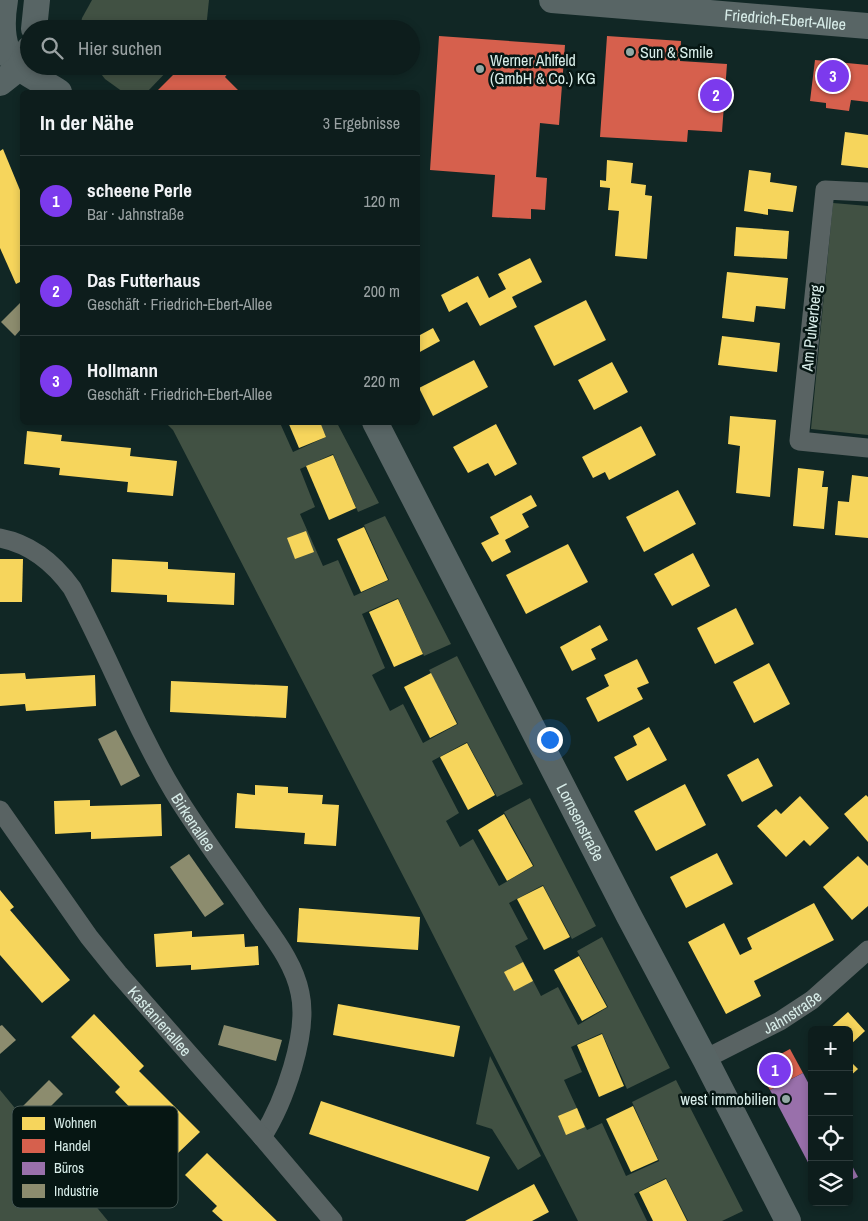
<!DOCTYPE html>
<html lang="de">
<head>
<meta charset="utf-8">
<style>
	body { margin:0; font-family:"Archivo Narrow",sans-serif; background:#162625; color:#f1f3f6 }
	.controls { position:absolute; right:15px; bottom:15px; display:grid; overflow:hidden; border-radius:8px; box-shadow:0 2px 8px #0003 }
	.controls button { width:45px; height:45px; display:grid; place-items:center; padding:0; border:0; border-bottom:1px solid #2d3b3b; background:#0d1d1c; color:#f1f3f6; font:25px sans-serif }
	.you { position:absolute; left:549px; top:739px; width:18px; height:18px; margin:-12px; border:4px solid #fff; border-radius:50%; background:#1a73e8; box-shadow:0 0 0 8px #1a73e833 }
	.badge { display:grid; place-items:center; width:32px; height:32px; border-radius:50%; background:#7c3aed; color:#fff; font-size:16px; font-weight:700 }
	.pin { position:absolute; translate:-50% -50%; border:2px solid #fff; box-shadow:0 1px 5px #0006 }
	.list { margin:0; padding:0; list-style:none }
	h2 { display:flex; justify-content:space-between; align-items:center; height:65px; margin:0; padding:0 20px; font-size:21px }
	h2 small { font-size:16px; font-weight:400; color:#9aa2a3 }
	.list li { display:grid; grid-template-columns:32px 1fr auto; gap:15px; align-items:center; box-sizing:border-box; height:90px; padding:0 20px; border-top:1px solid #2d3b3b }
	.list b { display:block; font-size:19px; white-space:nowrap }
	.list p { margin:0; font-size:16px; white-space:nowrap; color:#9aa2a3 }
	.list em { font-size:16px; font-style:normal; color:#9aa2a3 }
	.icon { flex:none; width:28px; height:28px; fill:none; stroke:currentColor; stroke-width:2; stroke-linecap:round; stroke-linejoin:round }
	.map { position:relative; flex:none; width:868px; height:1221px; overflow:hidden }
	.search { position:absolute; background:#0d1d1c; box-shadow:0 2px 8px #0003; left:20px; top:20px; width:400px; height:55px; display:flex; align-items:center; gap:12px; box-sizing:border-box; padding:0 18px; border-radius:28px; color:#9aa2a3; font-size:19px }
	.panel { position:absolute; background:#0d1d1c; box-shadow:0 2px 8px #0003; left:20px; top:90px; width:400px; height:335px; border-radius:8px }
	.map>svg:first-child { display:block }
</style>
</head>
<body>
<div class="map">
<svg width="868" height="1221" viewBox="0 0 868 1221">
	<rect width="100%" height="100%" fill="#112725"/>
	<g fill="#415143">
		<polygon points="92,0 209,0 206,29 80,29 82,18"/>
		<polygon points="95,66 172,66 147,92 123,92 105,79"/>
		<polygon points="833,203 868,206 868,435 811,429"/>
		<polygon points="166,423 280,423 293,452 326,437 320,423 337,423 379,503 358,512 333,454 300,469 315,507 300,514 323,566 338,560 354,596 389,580 364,525 385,516 451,644 424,656 398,598 362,614 385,668 372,675 390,711 403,704 423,743 458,724 429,670 457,656 523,784 497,797 467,742 432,761 459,813 446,821 460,847 473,839 499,886 534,866 504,812 530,798 596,926 572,939 543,885 509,903 528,939 515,946 541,996 558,987 578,1025 608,1007 577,951 602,937 670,1068 627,1089 602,1033 571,1047 582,1072 564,1080 587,1130 602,1123 626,1176 659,1161 632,1102 676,1080 743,1211 722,1221 688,1221 666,1178 634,1194 647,1221 578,1221 414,897 173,430"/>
		<polygon points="490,1056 541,1156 518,1170 492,1129 476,1124"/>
		<polygon points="0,1090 108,1221 0,1221"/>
	</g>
	<g fill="#f6d55c">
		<polygon points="845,132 868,135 868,168 841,165"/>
		<polygon points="3,149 22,195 22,281 16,284 0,248 0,151"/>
		<polygon points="607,160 633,163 631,183 646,185 645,195 652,196 647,259 615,256 619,211 608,210 610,188 600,187 600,180 606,181"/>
		<polygon points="749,170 771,173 770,182 797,186 793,212 768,209 768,215 744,211"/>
		<polygon points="736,227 789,231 787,259 734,256"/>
		<polygon points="530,258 542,282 512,297 517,307 480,326 467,302 449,312 441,295 478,276 489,298 506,289 498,274"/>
		<polygon points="727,272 788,278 785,309 756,306 754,322 722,318"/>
		<polygon points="586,300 606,340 554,366 534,326"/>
		<polygon points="433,328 440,341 418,353 418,330 420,335"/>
		<polygon points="722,336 780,343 777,372 718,365"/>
		<polygon points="474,360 488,387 433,416 419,388"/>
		<polygon points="612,362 628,392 594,410 578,380"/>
		<polygon points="730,416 776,420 770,497 736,493 740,446 728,444"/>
		<polygon points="288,422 320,422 326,437 299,448"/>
		<polygon points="496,424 517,464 495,476 488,463 468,473 453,447"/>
		<polygon points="641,426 656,455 609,480 605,472 593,478 582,457"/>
		<polygon points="27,431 62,435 61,441 131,448 130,456 177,461 173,496 127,492 128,482 59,475 60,468 24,464"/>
		<polygon points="333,455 356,508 329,520 306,466"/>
		<polygon points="798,468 824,471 822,487 828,487 824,529 793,526"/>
		<polygon points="852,475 868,477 868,538 835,535 838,501 849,502"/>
		<polygon points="678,490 696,524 644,552 626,517"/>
		<polygon points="531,495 537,506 522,514 529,527 505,540 511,552 492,562 481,543 499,534 490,517"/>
		<polygon points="364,527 388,580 361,592 337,539"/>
		<polygon points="306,531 314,552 295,559 287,538"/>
		<polygon points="568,544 588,582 526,614 506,575"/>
		<polygon points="693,553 710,586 672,606 654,574"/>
		<polygon points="0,559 23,559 22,602 0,602"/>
		<polygon points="112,559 168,562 168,569 235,573 234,605 167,602 167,595 111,592"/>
		<polygon points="398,599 423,654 394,667 369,612"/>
		<polygon points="736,608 754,644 715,664 697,628"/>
		<polygon points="600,625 608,640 591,649 596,659 572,671 560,647"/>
		<polygon points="637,659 649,683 637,688 643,699 598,722 586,698 609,686 604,675"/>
		<polygon points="769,663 790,704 754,723 733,682"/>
		<polygon points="25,673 26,679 95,675 96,706 26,711 25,704 0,706 0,674"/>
		<polygon points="431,673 457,724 430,738 404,687"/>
		<polygon points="171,681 288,686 286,718 170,712"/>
		<polygon points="649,727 667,760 627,781 614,757 637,745 633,736"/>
		<polygon points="467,743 495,795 468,810 440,757"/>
		<polygon points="758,758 773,786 742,802 727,775"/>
		<polygon points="685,784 706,825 656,851 634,811"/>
		<polygon points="255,785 288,787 288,793 323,795 322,804 339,805 336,846 304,844 305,833 235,828 237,793 255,795"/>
		<polygon points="866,795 868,797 868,842 844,814"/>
		<polygon points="800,796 829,828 810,846 804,840 786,857 757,826 776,809 781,814"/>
		<polygon points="90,800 90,806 161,804 162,836 91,839 91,832 55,834 54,801"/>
		<polygon points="504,814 533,866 507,881 478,830"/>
		<polygon points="717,853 733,884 686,908 670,877"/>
		<polygon points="858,856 868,866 868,906 852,920 823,887"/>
		<polygon points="543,886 570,937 544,950 517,899"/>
		<polygon points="0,890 14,907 10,910 70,980 42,1003 0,955"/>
		<polygon points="814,903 834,940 754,981 761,996 726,1014 688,942 724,923 740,955 752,949 747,938"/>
		<polygon points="299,908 420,917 418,950 297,942"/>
		<polygon points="192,931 192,937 244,934 245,947 258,946 259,965 191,970 191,965 156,967 154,934"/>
		<polygon points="579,956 607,1007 582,1021 554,970"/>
		<polygon points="523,962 533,981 514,991 504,972"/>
		<polygon points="338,1004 460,1026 454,1057 333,1035"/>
		<polygon points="848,1012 865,1031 849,1046 849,1030 828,1030"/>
		<polygon points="94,1014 144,1066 139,1071 200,1132 176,1155 115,1092 120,1087 71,1037"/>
		<polygon points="602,1034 624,1086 599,1097 577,1045"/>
		<polygon points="849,1060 858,1069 849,1077"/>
		<polygon points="321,1101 490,1157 478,1191 309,1134"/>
		<polygon points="633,1106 658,1160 631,1172 606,1119"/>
		<polygon points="577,1108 585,1127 566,1135 558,1116"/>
		<polygon points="207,1153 277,1221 223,1221 212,1211 217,1206 185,1175"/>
		<polygon points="666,1179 687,1221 653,1221 639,1192"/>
		<polygon points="534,1184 549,1212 532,1221 465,1221"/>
	</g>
	<g fill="#d6604d">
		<polygon points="439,36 565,45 559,125 540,123 536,177 547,178 545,210 531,209 531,219 492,217 495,175 430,170"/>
		<polygon points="607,36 681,41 680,61 727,64 722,132 688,130 687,142 600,137"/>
		<polygon points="815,60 868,65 868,102 851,100 849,111 826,108 826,103 810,101"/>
		<polygon points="182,66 220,66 228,73 225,77 240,92 156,92"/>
		<polygon points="790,1049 803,1073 770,1090 760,1073 762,1064"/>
	</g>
	<g fill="#9970ab">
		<polygon points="803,1073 812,1090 812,1170 770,1090"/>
		<polygon points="849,1160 858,1177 849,1181"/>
	</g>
	<g fill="#8c8c6e">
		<polygon points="22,301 22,328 15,336 1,322"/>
		<polygon points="116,730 140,776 121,786 98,739"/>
		<polygon points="189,854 224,904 205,917 170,867"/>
		<polygon points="2,1025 16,1040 0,1054 0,1026"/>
		<polygon points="224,1025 282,1040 276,1061 218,1045"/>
		<polygon points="49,1080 63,1094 33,1124 19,1110"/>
	</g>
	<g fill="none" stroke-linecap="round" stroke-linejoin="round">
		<g stroke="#596363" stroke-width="19">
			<polyline points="868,192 825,190 799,441 868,448"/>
			<path id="s1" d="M0,538C31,544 54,563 72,588C108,655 135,727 174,792C199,833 228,871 255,911C272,936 294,962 300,993C309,1033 284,1103 262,1137"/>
			<path id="s2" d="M0,810L89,937L118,973L262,1137L333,1221"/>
			<path id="s3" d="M705,1059L780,1021L812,1000L868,950"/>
		</g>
		<g stroke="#586565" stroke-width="26">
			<path d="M5,0C1,24 0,53 21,69C33,78 47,84 59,92"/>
			<path id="s4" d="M552,0L868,26"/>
			<polyline points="34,29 37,0"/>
			<polyline points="0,83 19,68 29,49"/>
			<path id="s5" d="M375,422L629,916L705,1059L788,1221"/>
		</g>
	</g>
	<g fill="#92a8a4" stroke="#061613" stroke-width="2">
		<circle cx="630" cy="52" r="5"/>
		<circle cx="480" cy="69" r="5"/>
		<circle cx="786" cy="1099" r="5"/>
	</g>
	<g text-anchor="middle" stroke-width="5" stroke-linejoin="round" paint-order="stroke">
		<g font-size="16" fill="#d8ede9" stroke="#061613">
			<text dy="6" stroke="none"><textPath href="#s4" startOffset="234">Friedrich-Ebert-Allee</textPath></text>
			<text transform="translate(811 328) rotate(-84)" y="6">Am Pulverberg</text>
			<text dy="6" stroke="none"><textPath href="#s1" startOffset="354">Birkenallee</textPath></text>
			<text dy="6" stroke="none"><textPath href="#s5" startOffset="450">Lornsenstraße</textPath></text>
			<text dy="6" stroke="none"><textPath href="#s3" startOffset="99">Jahnstraße</textPath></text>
			<text dy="6" stroke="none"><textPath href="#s2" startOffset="265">Kastanienallee</textPath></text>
		</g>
		<g font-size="16" fill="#d8ede9" stroke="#061613" text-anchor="start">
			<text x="640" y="58">Sun &amp; Smile</text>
			<text x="490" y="66">Werner Ahlfeld<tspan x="490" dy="18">(GmbH &amp; Co.) KG</tspan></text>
			<text x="776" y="1105" text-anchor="end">west immobilien</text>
		</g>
	</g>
	<rect x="12" y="1106" width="166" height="102" rx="8" fill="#061613" stroke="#455653" stroke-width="1"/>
	<rect x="22" y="1117" width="23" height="13" fill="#f6d55c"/>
	<rect x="22" y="1139" width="23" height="14" fill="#d6604d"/>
	<rect x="22" y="1162" width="23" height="13" fill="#9970ab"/>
	<rect x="22" y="1184" width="23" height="14" fill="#8c8c6e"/>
	<g font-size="14" fill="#d8ede9">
		<text x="54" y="1128">Wohnen</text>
		<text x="54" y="1151">Handel</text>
		<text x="54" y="1173">Büros</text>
		<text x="54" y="1196">Industrie</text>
	</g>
</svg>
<div class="controls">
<button>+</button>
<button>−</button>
<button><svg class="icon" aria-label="locate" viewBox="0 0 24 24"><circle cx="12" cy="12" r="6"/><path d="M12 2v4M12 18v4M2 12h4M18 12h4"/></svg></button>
<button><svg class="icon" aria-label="layers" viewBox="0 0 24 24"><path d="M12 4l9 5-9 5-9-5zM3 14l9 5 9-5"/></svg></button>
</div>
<div class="you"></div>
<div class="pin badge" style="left:775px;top:1070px">1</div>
<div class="pin badge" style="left:716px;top:95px">2</div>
<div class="pin badge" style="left:833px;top:76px">3</div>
<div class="search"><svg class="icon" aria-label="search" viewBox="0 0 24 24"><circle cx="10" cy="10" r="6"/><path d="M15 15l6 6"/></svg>Hier suchen</div>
<section class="panel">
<h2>In der Nähe<small>3 Ergebnisse</small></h2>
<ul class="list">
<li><span class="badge">1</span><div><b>scheene Perle</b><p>Bar · Jahnstraße</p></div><em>120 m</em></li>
<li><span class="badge">2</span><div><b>Das Futterhaus</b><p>Geschäft · Friedrich-Ebert-Allee</p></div><em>200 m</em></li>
<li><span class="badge">3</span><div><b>Hollmann</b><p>Geschäft · Friedrich-Ebert-Allee</p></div><em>220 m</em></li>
</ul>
</section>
</div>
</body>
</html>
